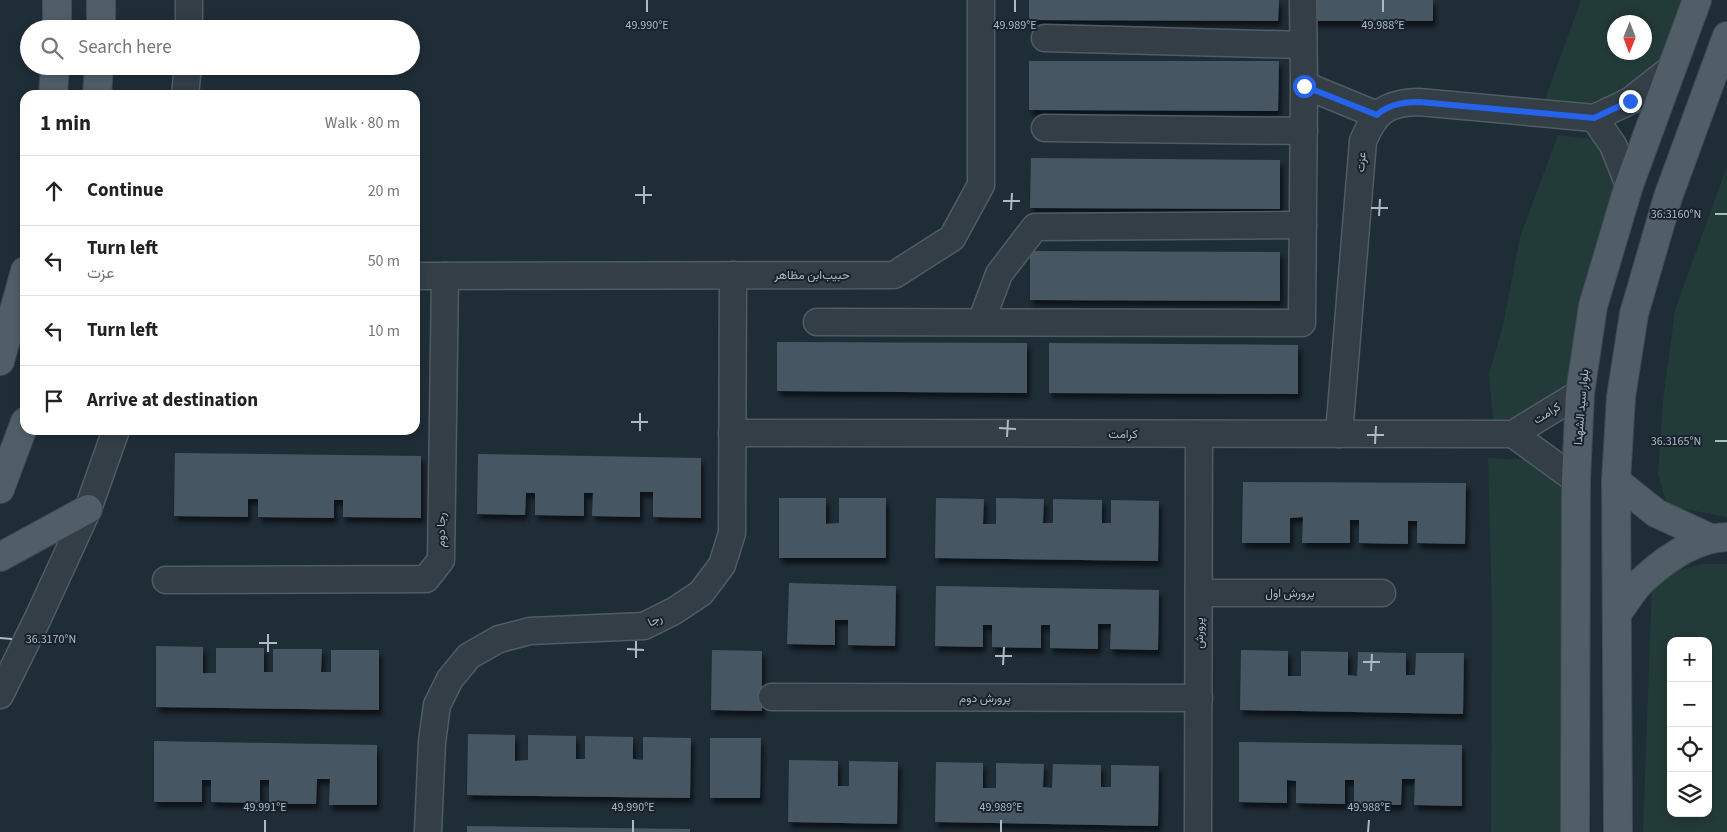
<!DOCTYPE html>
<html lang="en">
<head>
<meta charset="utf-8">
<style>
	body { margin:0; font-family:"Source Sans 3",Vazirmatn,sans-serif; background:#f2f2f2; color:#222 }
	.controls { position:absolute; right:15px; bottom:15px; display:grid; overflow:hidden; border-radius:10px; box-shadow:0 2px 8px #0003 }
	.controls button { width:45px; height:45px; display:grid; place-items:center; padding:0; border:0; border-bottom:1px solid #e0e0e0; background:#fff; color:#222; font:25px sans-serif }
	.compass { position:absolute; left:1607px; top:15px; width:45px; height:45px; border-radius:50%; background:#fff; box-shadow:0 2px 8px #0003; rotate:181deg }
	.stop { position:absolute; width:15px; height:15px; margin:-11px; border:4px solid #2563eb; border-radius:50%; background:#fff }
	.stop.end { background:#2563eb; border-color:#fff; box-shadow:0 1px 5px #0008 }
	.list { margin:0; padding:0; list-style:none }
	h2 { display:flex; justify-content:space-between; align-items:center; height:65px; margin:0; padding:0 20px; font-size:21px }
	h2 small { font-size:16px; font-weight:400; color:#767676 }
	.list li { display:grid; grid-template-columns:32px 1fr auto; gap:15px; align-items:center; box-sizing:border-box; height:70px; padding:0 20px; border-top:1px solid #e0e0e0 }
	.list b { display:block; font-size:19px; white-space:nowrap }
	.list p { margin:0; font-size:16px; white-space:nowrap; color:#767676 }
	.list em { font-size:16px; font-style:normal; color:#767676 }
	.icon { flex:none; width:28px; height:28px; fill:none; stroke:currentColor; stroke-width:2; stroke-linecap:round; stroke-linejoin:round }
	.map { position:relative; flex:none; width:1727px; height:832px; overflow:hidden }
	.search { position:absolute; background:#fff; box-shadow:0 2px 8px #0003; left:20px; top:20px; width:400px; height:55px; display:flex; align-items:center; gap:12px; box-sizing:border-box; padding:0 18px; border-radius:28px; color:#767676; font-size:19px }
	.panel { position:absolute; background:#fff; box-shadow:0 2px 8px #0003; left:20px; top:90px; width:400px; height:345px; border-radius:15px }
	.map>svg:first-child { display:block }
</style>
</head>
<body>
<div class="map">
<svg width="1727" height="832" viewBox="0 0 1727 832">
	<defs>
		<filter id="shadow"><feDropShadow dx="3" dy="5.5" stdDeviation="2.5" flood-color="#0009"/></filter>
	</defs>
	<rect width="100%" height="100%" fill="#1f2d37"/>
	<g fill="#223a38" fill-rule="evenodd">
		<path d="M1581,0H1697L1672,68L1630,101L1540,113ZM1614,22H1644V52H1614Z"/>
		<polygon points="1558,135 1594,139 1609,148 1622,185 1572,386 1525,417 1493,421 1489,374 1503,325 1520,237"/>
		<polygon points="1727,166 1727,517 1667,506 1658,474 1663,401 1675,310"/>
		<polygon points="1488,458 1538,460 1574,492 1574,832 1491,832 1492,610"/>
		<path d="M1701,564H1727V832H1643L1652,584L1679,570ZM1671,641H1708V813H1671Z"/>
	</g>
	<g fill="#475763" filter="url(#shadow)">
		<polygon points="1029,0 1279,0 1278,21 1029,20"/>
		<rect x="1305" y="0" width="128" height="21"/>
		<polygon points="1029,61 1279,61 1278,111 1029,110"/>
		<polygon points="1031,158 1280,160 1280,209 1030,208"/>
		<polygon points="1030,251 1280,252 1280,301 1030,300"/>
		<polygon points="777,342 1027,343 1027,393 777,391"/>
		<polygon points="1049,343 1298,345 1298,394 1049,393"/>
		<polygon points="175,453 421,456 421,518 343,517 343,500 334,500 334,518 258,517 258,499 248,499 248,517 174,516"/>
		<polygon points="478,454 701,458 701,518 653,517 653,492 640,492 640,517 592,516 593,493 584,493 584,516 535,515 535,493 526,493 525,515 477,514"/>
		<polygon points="1243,482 1466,483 1465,544 1417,543 1417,521 1408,521 1408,544 1359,543 1359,520 1350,520 1350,543 1302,543 1303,517 1290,518 1290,543 1242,543"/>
		<polygon points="779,498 826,498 826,524 839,523 839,498 886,498 886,558 779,558"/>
		<polygon points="936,498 984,499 983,524 996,524 996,498 1044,499 1043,523 1053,523 1053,499 1102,500 1102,523 1111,523 1111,500 1159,501 1158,561 935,558"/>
		<polygon points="789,583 896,586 895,646 848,645 848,620 835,620 835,645 787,644"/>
		<polygon points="936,586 1159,590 1158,650 1110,649 1111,624 1098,624 1098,649 1050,648 1050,625 1041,625 1041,648 992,647 992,625 983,625 983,647 935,646"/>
		<polygon points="156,646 203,647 203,673 216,673 216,648 264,648 264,672 273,672 273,649 322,649 321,672 331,672 331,650 379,650 379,710 156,707"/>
		<polygon points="712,650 762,651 762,711 711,710"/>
		<polygon points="1241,650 1288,651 1288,676 1301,676 1301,651 1348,652 1348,675 1357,676 1358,652 1406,653 1406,675 1415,675 1416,653 1464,653 1463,714 1240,710"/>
		<polygon points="468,734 515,735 515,761 528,760 528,735 576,736 576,759 585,759 585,736 633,737 633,759 643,760 643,737 691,738 690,798 467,795"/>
		<polygon points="710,738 761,738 760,798 710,798"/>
		<polygon points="154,741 377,745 377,805 329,805 330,779 317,779 316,804 269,804 269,780 260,780 260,803 211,802 211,780 202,780 202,802 154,802"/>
		<polygon points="1239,742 1462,745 1462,806 1414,805 1415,779 1402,779 1401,805 1354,804 1354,780 1345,780 1345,804 1296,803 1296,781 1287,780 1287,803 1239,802"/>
		<polygon points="789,760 838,761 838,786 849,786 849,761 898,762 897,824 788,822"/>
		<polygon points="936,762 983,763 983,788 996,788 996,763 1044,764 1043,787 1052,788 1053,764 1101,765 1101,787 1111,787 1111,765 1159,766 1158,826 935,822"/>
		<polygon points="467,826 690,829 690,832 467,832"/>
	</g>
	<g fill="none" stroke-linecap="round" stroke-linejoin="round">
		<defs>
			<g id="minor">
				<polyline points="1303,0 1304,85"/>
				<polyline points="189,29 189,0"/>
				<polyline points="1045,38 1303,45"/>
				<polyline points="185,95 188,66"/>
				<polyline points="1594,118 1630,101 1672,68"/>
				<polyline points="1594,118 1613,145 1629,185"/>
				<polyline points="1045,128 1304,131"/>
				<polyline points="415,276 894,275 952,238 981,185 981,0"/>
				<polyline points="817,322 1302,323 1304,85 1377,115"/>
				<polyline points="981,322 999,274 1035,227 1303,225"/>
				<polyline points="732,433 1513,434 1580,393"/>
				<path d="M1339,434L1363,141C1376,111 1386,103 1419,102L1594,118"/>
				<polyline points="1513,434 1576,480"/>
				<polyline points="166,580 426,579 441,560 445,276"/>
				<polyline points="1199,593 1382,593"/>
				<polyline points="0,695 38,618 88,509 116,430"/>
				<polyline points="772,697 1199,698"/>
				<polyline points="428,832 432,742 437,705 450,679 469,656 499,639 530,631 644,626 674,611 701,593 722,565 732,533 733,275"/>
				<polyline points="1198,832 1199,434"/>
			</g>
			<g id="major">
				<polyline points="57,29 57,0"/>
				<polyline points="101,29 101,0"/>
				<polyline points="53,95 55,66"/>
				<polyline points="97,95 99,66"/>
				<polyline points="0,361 25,271"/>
				<polyline points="1616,481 1656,513 1710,538"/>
				<polyline points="0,489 25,422"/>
				<polyline points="0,557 88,509"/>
				<path d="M1618,612C1627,601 1634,587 1645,578C1667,558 1697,538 1727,537"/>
				<polyline points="1575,832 1576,480 1580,393 1593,306 1629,185 1697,0"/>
				<polyline points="1618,832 1616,481 1621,397 1634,314 1668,197 1727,36"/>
			</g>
		</defs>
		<use href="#minor" stroke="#505c65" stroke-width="29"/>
		<use href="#major" stroke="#3f4a54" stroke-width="30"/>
		<use href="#minor" stroke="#333e47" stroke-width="26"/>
		<use href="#major" stroke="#515e68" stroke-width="28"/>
	</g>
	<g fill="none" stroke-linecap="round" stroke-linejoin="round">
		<path stroke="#2563eb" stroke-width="6" d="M1304,86L1377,115C1388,104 1404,102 1419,102L1594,118L1630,101"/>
	</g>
	<path fill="none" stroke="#adb9c4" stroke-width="2" d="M647,12V0M1015,12V0M1383,12V0M635,195H652M1003,201H1020M644,204V186M1371,208H1388M1011,210L1012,193M1715,214H1727M1379,216L1380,199M631,422H648M999,428L1016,429M640,431V413M1367,435H1384M1007,437L1008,420M1715,441H1727M1375,444L1376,426M0,638L12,639M259,643H277M627,649L644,650M268,652V634M995,656H1012M636,658V641M1363,662H1380M1003,665L1004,647M1371,671L1372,654M265,832V820M633,832V820M1001,832V820M1368,832L1369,820"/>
	<g text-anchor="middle" stroke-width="4" stroke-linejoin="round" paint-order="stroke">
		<g font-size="12" fill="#adb9c4" stroke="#18232c">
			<text transform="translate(1361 162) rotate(-85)" y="4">عزت</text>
			<text x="812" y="279">حبیب‌ابن مظاهر</text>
			<text transform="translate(1581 407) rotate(-85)" y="4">بلوار سید الشهدا</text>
			<text transform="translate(1547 413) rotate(-32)" y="4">کرامت</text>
			<text x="1123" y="438">کرامت</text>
			<text transform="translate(441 530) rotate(-89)" y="4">رجا دوم</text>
			<text x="1290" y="597">پرورش اول</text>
			<text transform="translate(655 620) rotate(-26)" y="4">رجا</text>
			<text transform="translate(1199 633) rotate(-90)" y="4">پرورش</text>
			<text x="985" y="702">پرورش دوم</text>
		</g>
	</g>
	<g font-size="12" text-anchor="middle" fill="#adb9c4" stroke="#18232c" stroke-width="4" stroke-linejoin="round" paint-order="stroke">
		<text x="647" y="29">49.990°E</text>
		<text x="1015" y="29">49.989°E</text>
		<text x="1383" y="29">49.988°E</text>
		<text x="1676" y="218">36.3160°N</text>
		<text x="1676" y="445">36.3165°N</text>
		<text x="51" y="643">36.3170°N</text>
		<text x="265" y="811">49.991°E</text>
		<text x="633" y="811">49.990°E</text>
		<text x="1001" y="811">49.989°E</text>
		<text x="1369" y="811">49.988°E</text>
	</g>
</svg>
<div class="controls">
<button>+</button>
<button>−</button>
<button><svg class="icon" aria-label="locate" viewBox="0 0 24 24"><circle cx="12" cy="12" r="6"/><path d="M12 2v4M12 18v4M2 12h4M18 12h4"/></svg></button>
<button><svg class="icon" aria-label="layers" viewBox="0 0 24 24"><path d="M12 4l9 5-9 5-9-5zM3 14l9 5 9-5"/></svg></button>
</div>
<svg class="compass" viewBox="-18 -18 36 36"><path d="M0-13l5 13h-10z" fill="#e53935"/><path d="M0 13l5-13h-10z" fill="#767676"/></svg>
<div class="stop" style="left:1304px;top:86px"></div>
<div class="stop end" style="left:1630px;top:101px"></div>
<div class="search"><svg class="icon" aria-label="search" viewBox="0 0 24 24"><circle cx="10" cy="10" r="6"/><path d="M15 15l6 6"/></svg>Search here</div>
<section class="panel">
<h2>1 min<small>Walk · 80 m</small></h2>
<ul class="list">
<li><svg class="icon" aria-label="ahead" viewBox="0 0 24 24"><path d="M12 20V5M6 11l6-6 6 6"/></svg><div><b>Continue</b></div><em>20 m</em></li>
<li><svg class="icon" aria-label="left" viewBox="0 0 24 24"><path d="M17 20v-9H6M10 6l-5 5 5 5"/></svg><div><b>Turn left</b><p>عزت</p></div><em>50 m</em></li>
<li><svg class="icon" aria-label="left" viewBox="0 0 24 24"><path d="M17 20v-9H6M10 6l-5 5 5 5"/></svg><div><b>Turn left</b></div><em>10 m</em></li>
<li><svg class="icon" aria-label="arrive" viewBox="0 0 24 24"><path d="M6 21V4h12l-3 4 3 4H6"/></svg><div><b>Arrive at destination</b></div></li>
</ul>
</section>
</div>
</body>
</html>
